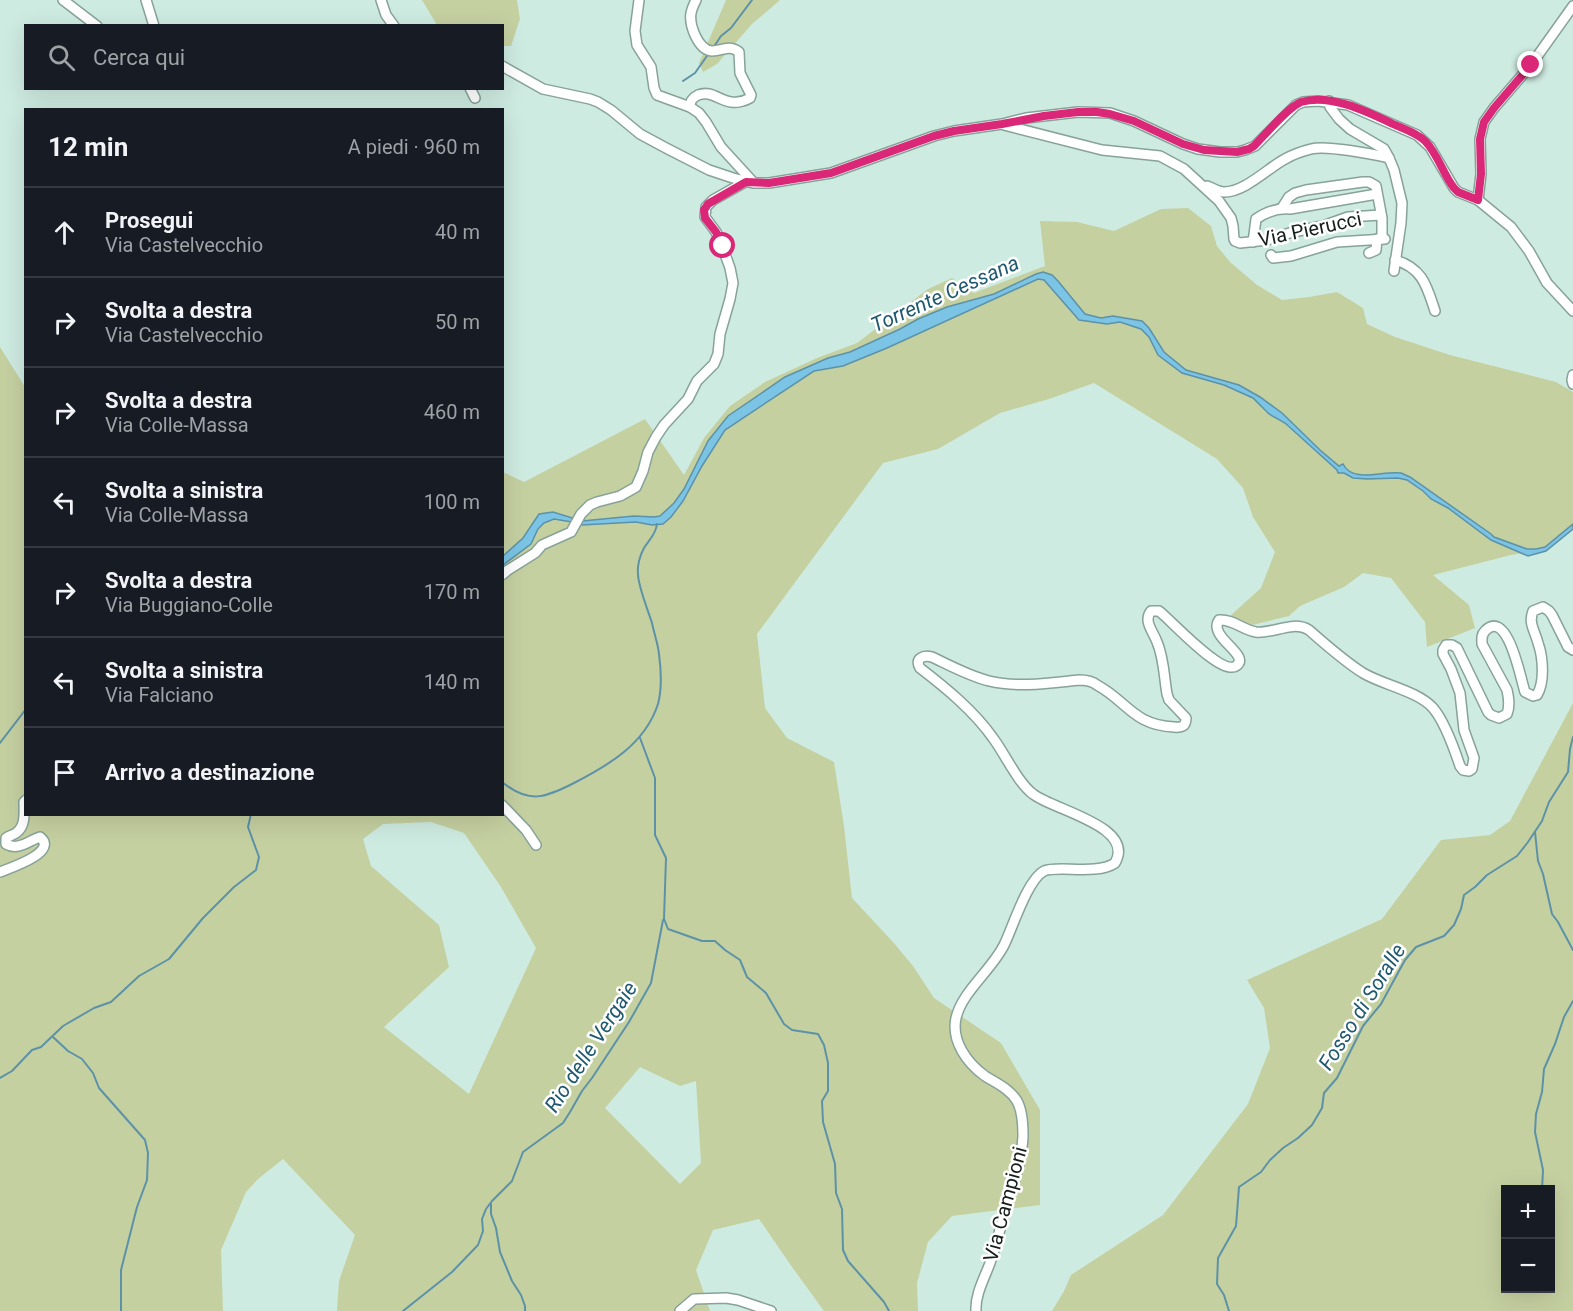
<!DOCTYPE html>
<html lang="it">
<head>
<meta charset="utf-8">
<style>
	body { margin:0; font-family:Roboto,sans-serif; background:#242831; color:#f1f3f6 }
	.controls { position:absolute; right:18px; bottom:18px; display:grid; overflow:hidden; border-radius:0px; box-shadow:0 6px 24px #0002 }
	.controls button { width:54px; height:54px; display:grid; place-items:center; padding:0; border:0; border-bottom:2px solid #363941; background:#171b24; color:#f1f3f6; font:30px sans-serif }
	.stop { position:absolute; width:18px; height:18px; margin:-14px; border:4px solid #db2777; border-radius:50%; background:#fff }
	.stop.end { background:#db2777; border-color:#fff; box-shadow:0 2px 6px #0008 }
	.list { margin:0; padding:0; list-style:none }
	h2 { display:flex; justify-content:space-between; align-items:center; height:78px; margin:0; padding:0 24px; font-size:26px }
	h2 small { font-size:20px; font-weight:400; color:#9ea1a6 }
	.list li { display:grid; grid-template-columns:39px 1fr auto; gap:18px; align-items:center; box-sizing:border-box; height:90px; padding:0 24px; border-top:2px solid #363941 }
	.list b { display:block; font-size:22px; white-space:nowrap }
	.list p { margin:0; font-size:20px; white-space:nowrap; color:#9ea1a6 }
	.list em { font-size:20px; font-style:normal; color:#9ea1a6 }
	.icon { flex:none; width:33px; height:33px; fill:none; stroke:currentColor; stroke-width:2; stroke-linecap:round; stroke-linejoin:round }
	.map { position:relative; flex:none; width:1573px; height:1311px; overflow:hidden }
	.search { position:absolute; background:#171b24; box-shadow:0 6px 24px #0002; left:24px; top:24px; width:480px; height:66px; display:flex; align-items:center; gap:15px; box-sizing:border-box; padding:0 21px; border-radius:0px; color:#9ea1a6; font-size:22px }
	.panel { position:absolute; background:#171b24; box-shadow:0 6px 24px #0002; left:24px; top:108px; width:480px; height:708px; border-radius:0px }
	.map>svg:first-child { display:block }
</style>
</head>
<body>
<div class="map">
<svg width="1573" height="1311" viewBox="0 0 1573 1311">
	<rect width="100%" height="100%" fill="#ceebe1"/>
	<g fill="#c5d0a1" fill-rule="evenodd">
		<polygon points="422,0 517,0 520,19 511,46 503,46 502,26 437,25"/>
		<polygon points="726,0 780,0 752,24 717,64 703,72 699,63"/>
		<path d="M1188,208L1211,226L1217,246L1230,262L1257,285L1282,300L1309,297L1337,292L1363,308L1367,324L1395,337L1450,355L1556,382L1573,392V528L1546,549L1511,555L1433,575L1469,605L1475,628L1427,647L1425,622L1391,578L1363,573L1344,587L1300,606L1289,616L1252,625L1230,616L1261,588L1275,552L1253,517L1243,488L1217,459L1094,383L1049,399L1000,413L938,449L883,463L757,634L765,708L787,738L834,762L844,826L852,898L893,942L913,966L934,998L1001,1043L1040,1110V1205L952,1216L928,1242L917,1283L918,1311H824L792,1267L759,1219L713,1230L696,1270L710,1311H337L339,1281L355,1235L283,1159L258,1179L246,1192L221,1250L223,1311H0V347L25,387L26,814H502L503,472L524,482L645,419L684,475L704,438L730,406L765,382L817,358L857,343L928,289L952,278L974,293L1045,266L1040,221L1077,222L1114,231L1161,209ZM431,822L464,833L501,887L536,948L469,1094L384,1027L449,967L439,925L371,866L363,839L383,824ZM640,1067L680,1086L696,1081L701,1163L680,1184L605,1108Z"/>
		<path d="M1573,703V1311H1052L1064,1291L1071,1275L1163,1215L1248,1104L1270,1048L1264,1008L1247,980L1382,919L1441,840L1490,835L1510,821ZM1506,1190H1550V1288H1506Z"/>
	</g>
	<path fill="#7bc4e5" stroke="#5c92a8" stroke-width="1.5" d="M1043,272L1052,275L1058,281L1085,314L1101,318L1113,316L1142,321L1149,328L1164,352L1186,370L1239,385L1260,397L1282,413L1320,450L1339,466L1343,464C1353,484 1384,470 1401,473C1404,474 1407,476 1410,477L1491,534L1494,537L1527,549H1536L1545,547L1573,524V529L1546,551L1528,556L1491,540L1448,508L1431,499L1423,491L1407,480L1398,478L1367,479L1353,478L1344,473H1338L1337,470L1285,423L1269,414L1253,398L1224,385L1182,373L1158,355L1149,337L1141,329L1120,322L1107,324L1079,320L1044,280L1038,279L887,348L843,366L814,371L725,430L702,466L683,501L671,517L663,524L652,525L636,522L582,525L572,522L554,519L544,523L538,529L531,544L503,565V556L523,538L539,514L553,512L582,521L634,516L654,517L660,516L674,503L684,489L708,441L728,416L785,377L828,358L850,352L900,329L918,319L947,307L994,294L1036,274Z"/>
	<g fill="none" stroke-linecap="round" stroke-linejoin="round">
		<g stroke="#5c92a8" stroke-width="2">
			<polyline points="713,48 721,36 731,28 752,0"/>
			<polyline points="683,81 695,73 709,53"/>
			<polyline points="640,738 655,778 655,835 666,858 664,919 668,929 702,941 715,941 725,950 740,960 747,977 766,993 784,1024 792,1030 818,1034 824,1045 828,1063 828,1091 822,1101 823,1122 835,1164 836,1193 842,1209 843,1250 848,1261 884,1302 889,1311"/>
			<polyline points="0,743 26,709"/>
			<path d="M502,782C529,804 545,798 574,783C609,765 645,744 658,704C662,689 661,669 659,654C658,644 654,633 652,623C648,610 638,586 638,574C637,566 640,555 644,548C649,540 656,534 657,524"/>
			<polyline points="1535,832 1538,861 1543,874 1552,914 1558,922 1573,950"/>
			<polyline points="53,1037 68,1051 82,1059 93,1073 99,1088 145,1140 148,1153 147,1180 137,1207 121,1270 121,1311"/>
			<polyline points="0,1078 12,1071 32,1050 41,1047 63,1026 94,1008 111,1002 139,976 169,959 203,918 234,887 256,870 259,857 248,827 251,814"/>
			<polyline points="1542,1190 1543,1170 1535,1132 1536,1114 1542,1092 1544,1069 1555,1044 1564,1017 1573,1001"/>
			<polyline points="491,1204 491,1214 496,1228 500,1252 512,1281 521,1295 525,1306 525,1311"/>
			<polyline points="403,1311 452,1272 478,1245 483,1231 482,1219 486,1209 492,1201 512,1181 523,1152 563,1123 570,1112 582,1091 592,1078 629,1022 651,983 663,920"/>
			<polyline points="1229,1311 1224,1295 1217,1284 1218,1258 1236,1226 1239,1187 1261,1172 1270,1160 1283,1148 1298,1138 1312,1125 1322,1108 1324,1093 1337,1078 1363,1026 1381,1004 1405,960 1416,947 1444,936 1454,925 1461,909 1464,895 1475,887 1487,875 1517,856 1528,842 1542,821 1549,802 1568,772 1570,749 1573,737"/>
		</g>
		<defs>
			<g id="minor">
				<polyline points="63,0 97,26"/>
				<polyline points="146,0 154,26"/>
				<polyline points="381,0 386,15 394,26"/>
				<polyline points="639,0 635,31 637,45 651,67 654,88 657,95 690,107 699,113 706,122 721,147 753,182"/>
				<polyline points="502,66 543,89 590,99 598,102 611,110 640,134 666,148 709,170 733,178 753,183 769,183 831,173 934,136 954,131 1002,124 1026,118 1078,112 1110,113 1134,121 1183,144 1198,149 1220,152 1237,152 1245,150 1255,146 1296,105 1303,102 1318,101 1348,105 1417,135 1430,147 1454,188 1458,192 1478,200 1511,227 1529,251 1547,283 1573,311"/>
				<polyline points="470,88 475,98"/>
				<polyline points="1329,101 1330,107 1339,119 1350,129 1384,149 1389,158 1394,170 1402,203 1401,223 1394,271"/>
				<path d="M690,107C690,101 692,98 698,95C711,90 718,100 731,102C737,103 745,101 750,98L751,95L740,73L739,52C729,44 723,51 712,51C698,50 689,25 691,13C692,8 694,4 696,0"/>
				<polyline points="1004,125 1102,150 1160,156 1184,169 1219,201 1231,218 1233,226 1234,239 1235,241 1240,243 1267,240 1293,232 1323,226 1348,217 1381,215"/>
				<path d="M1207,186C1213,188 1218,192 1224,192C1245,192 1268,168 1285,159C1292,155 1303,151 1311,149C1326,145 1373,154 1389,158"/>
				<polyline points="1478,200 1481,174 1480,139 1484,122 1494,108 1531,65 1573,6"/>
				<polyline points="1282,208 1289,197 1295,193 1306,190 1363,182 1369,182 1376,186 1382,218 1382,238"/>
				<path d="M1253,242L1256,219C1266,212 1278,208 1290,209L1377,194"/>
				<polyline points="1369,253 1376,250 1377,239"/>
				<polyline points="1271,255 1273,258 1291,256 1337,242 1385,239"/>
				<path d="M1395,260C1423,268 1427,287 1435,311"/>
				<polyline points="1573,375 1572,380 1573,384"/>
				<polyline points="502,575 508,570 535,553 542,545 571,532 581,514 590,505 597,502 620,496 636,487 643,471 648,452 656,437 664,425 688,399 697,381 714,364 718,354 720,334 730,299 733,283 730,268 720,240 716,232 705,217 706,207 713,200 745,182"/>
				<polyline points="502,805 526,830 536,845"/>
				<path d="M0,872C10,868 59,852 40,837C28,841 18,851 6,844V838C9,836 13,835 16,833C26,826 24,813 24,802L26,800"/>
				<polyline points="680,1311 694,1299 726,1298 738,1300 771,1311"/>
				<path d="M976,1311C975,1295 984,1279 990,1263C996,1246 1000,1229 1005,1211C1012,1187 1022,1161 1023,1136C1023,1125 1022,1110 1017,1101C1010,1089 996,1083 985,1076C967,1063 951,1041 956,1018C962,991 994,968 1005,943C1013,926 1028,879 1044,871C1048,869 1056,869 1062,869C1077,869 1102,872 1115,863C1136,826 1053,810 1033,794C1018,783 1005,754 993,738C974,711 946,688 920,668C914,658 924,655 932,657C951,666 969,676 989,681C1018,688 1050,683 1079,680C1086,680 1092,681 1097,685C1127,701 1133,725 1174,727C1182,728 1186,726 1186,718L1169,700L1167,694C1164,677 1164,658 1157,642C1153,631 1143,621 1151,611H1159C1172,621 1221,676 1236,666C1252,655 1207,637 1219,620C1233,619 1243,630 1256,632C1273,634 1293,620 1309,630C1326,645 1344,661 1363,673C1383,685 1418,691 1433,708C1445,722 1454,748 1460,766L1463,770L1469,771L1472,769L1474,758L1464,730L1460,693L1451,669L1443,654V650L1446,645H1452L1457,648L1488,712L1491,715L1499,718L1507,714C1510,706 1509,699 1507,690L1482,644C1482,639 1481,635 1485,631C1508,607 1521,681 1525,692L1533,696L1537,695C1545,682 1543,657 1538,643C1535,631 1528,623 1533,611L1543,607L1549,611L1552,615L1568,647L1573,650"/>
			</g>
		</defs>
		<use href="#minor" stroke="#87a299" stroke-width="12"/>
		<use href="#minor" stroke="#fff" stroke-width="9"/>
	</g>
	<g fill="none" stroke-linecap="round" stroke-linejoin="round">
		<path stroke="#db2777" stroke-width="8" d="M723,246L716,232L705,218L704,210L708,204L713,201L746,182L769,183L831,173L934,136L954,131L1002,124L1044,116L1078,112H1097L1110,114L1134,121L1183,144L1204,150L1237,152L1249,149L1254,146C1265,135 1288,107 1301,102C1330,93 1368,112 1393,124C1404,129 1417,133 1425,141C1438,154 1443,174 1454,188L1458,192L1478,200L1481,174L1480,139L1484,122L1494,108L1531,65"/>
	</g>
	<g text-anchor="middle" stroke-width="5" stroke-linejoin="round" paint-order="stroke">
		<g font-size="20" fill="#141f1b" stroke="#fff">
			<text transform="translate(1310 229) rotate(-12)" y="7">Via Pierucci</text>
			<text transform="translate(1005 1204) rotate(-75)" y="7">Via Campioni</text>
		</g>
		<g font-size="21" font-style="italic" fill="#1f5970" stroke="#fff">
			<text transform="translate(945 294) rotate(-24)" y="7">Torrente Cessana</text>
			<text transform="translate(1362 1007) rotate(-58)" y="7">Fosso di Soralle</text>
			<text transform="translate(591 1047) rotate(-57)" y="7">Rio delle Vergaie</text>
		</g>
	</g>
</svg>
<div class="controls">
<button>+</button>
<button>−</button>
</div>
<div class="stop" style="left:723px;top:246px"></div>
<div class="stop end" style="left:1531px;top:65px"></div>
<div class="search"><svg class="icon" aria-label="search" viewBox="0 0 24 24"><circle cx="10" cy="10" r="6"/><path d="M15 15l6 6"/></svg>Cerca qui</div>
<section class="panel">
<h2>12 min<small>A piedi · 960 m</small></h2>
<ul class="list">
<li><svg class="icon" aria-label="ahead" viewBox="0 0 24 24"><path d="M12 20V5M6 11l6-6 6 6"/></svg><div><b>Prosegui</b><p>Via Castelvecchio</p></div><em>40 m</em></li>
<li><svg class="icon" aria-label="right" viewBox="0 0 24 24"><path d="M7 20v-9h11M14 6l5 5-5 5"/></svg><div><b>Svolta a destra</b><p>Via Castelvecchio</p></div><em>50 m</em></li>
<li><svg class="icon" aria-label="right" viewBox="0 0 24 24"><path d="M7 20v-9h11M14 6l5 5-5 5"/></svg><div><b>Svolta a destra</b><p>Via Colle-Massa</p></div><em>460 m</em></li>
<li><svg class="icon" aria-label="left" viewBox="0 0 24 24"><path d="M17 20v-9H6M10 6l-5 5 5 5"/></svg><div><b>Svolta a sinistra</b><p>Via Colle-Massa</p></div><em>100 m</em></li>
<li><svg class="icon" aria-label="right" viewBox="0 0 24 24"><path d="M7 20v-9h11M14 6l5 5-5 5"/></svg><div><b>Svolta a destra</b><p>Via Buggiano-Colle</p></div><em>170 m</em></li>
<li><svg class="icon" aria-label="left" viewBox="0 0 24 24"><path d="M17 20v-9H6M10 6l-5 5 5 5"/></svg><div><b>Svolta a sinistra</b><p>Via Falciano</p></div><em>140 m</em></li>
<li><svg class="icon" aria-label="arrive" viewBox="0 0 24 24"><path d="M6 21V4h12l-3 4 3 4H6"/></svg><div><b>Arrivo a destinazione</b></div></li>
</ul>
</section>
</div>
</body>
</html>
